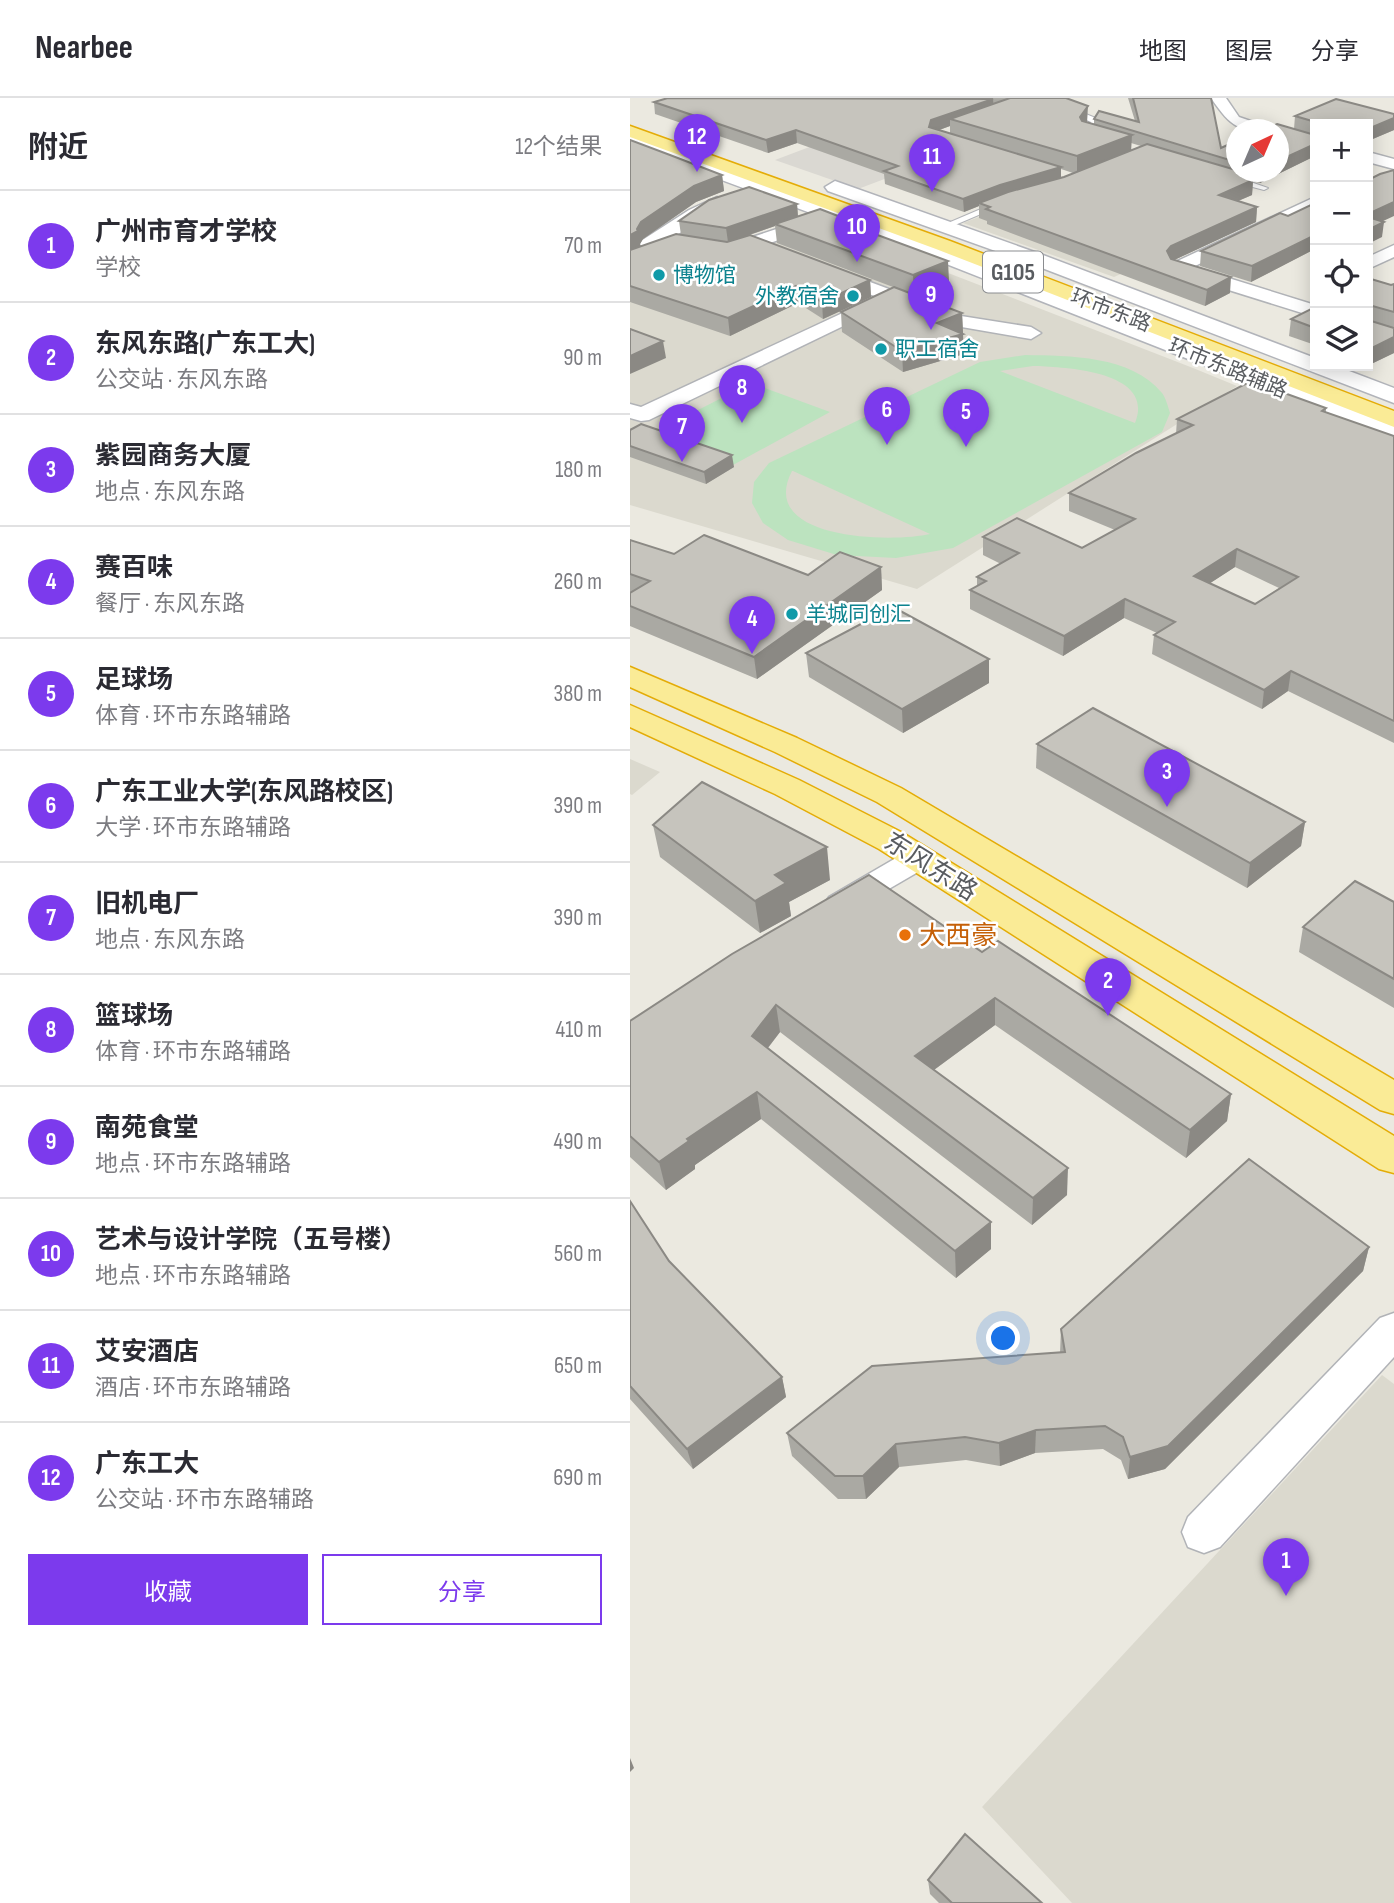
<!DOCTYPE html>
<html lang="zh">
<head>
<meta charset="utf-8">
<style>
	body { margin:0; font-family:"Sofia Sans Condensed","Noto Sans SC",sans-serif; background:#f2f2f3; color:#2b2b33 }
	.controls { position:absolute; right:21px; top:21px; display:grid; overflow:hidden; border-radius:0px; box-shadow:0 4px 18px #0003 }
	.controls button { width:63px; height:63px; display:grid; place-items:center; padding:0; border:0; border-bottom:2px solid #e1e1e2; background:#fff; color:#2b2b33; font:35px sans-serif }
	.compass { position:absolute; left:596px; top:21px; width:63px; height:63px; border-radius:50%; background:#fff; box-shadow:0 4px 18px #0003; rotate:44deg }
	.you { position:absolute; left:374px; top:1241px; width:24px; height:24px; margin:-18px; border:5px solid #fff; border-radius:50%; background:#1a73e8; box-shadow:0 0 0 10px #1a73e833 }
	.badge { display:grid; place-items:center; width:46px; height:46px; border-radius:50%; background:#7c3aed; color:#fff; font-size:23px; font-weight:700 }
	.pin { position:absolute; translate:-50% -58px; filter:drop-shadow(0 2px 4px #0008) }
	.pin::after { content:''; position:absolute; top:37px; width:24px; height:21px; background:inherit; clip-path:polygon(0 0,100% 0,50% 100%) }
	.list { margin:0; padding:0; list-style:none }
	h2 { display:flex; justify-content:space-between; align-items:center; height:91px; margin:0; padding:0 28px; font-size:30px }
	h2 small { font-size:23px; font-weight:400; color:#7c7c81 }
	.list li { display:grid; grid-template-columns:46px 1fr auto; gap:21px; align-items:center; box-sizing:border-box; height:112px; padding:0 28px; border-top:2px solid #e1e1e2 }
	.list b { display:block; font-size:26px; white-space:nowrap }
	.list p { margin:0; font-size:23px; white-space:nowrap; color:#7c7c81 }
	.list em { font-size:23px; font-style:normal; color:#7c7c81 }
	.actions { display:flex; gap:14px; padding:21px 28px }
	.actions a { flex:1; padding:16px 0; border:2px solid #7c3aed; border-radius:0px; text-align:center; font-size:24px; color:#7c3aed }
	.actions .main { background:#7c3aed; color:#fff }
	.icon { flex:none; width:38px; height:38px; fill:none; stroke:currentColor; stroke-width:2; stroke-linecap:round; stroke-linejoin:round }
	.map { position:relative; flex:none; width:764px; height:1805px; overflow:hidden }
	header { display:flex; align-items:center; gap:42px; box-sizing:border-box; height:98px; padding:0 35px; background:#fff; border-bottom:2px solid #e1e1e2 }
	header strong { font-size:33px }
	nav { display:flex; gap:38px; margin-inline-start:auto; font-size:24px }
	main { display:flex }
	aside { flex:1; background:#fff }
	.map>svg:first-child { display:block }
</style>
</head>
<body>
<header>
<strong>Nearbee</strong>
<nav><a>地图</a><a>图层</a><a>分享</a></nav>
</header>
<main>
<aside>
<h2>附近<small>12个结果</small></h2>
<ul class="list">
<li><span class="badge">1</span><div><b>广州市育才学校</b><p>学校</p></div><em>70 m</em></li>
<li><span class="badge">2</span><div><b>东风东路(广东工大)</b><p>公交站 · 东风东路</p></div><em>90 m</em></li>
<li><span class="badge">3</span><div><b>紫园商务大厦</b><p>地点 · 东风东路</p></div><em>180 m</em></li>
<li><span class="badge">4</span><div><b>赛百味</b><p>餐厅 · 东风东路</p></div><em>260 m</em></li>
<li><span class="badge">5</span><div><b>足球场</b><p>体育 · 环市东路辅路</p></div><em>380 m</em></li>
<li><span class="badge">6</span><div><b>广东工业大学(东风路校区)</b><p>大学 · 环市东路辅路</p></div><em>390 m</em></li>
<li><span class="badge">7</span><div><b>旧机电厂</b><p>地点 · 东风东路</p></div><em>390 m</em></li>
<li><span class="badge">8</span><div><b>篮球场</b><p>体育 · 环市东路辅路</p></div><em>410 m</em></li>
<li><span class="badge">9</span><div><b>南苑食堂</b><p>地点 · 环市东路辅路</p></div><em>490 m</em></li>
<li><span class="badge">10</span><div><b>艺术与设计学院（五号楼）</b><p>地点 · 环市东路辅路</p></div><em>560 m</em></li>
<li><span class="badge">11</span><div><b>艾安酒店</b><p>酒店 · 环市东路辅路</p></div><em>650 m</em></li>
<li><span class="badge">12</span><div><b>广东工大</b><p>公交站 · 环市东路辅路</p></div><em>690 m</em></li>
</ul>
<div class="actions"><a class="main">收藏</a><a>分享</a></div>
</aside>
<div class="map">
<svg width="764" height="1805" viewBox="0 0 764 1805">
	<rect width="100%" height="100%" fill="#ebe9e0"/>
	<polygon fill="#dad8d2" points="227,31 318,57 228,91 145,62"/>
	<g fill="#dbd9ce">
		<polygon points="375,109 525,161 484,179 333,125"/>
		<polygon points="184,123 563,270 607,288 287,491 0,407 0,159 92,148"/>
		<polygon points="0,661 30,674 2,697 0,696"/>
		<polygon points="752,1277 764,1286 764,1805 442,1805 352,1709"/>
	</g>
	<g fill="#bce3bf" fill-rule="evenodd">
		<path d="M395,257C439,258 501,257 532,295C536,300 538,309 540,315L532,334L323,450L266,460L207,457L158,442L133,425L122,405L124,384L139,365L350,264ZM403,268C435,269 526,273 505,325L370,273ZM162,373H163L300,436C261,445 126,442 162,373Z"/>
		<polygon points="121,285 200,314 103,367 21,336"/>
	</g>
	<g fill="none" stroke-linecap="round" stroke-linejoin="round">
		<defs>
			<g id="service">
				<polygon points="407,0 417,0 468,21 460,35 461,39 451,36 461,24"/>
				<polygon points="600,79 606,79 638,90 634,92 600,83"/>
				<polygon points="365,105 372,107 318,130 311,128"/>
			</g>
			<g id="minor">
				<path d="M581,0H596L609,19L647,32C608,32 604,33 581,0Z"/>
				<polygon points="738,54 764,61 764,71 738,64"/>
				<polygon points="87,99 95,104 93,108 18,155 0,162 0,150 59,112"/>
				<polygon points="685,99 685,110 563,169 685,207 685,219 541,174 538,170 541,166"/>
				<polygon points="189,117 195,118 198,122 195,126 105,157 91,157 82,152 85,148 98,147"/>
				<polygon points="764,147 764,159 738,171 738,159"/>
				<polygon points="200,169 331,218 401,229 411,235 401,241 320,227 261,205 19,322 11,323 0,320 0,306 11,309 247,199 194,179 191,175"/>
				<polygon points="289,750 300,753 304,760 300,767 221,813 210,816 199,813 194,806 199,799 278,753"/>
				<polygon points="764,1215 764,1259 590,1449 574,1455 558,1449 552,1434 558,1419 750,1220"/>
			</g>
			<g id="secondary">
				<polygon points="0,37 305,148 764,325 764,342 291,156 0,48"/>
				<polygon points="205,83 413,157 685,260 685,268 706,268 764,290 764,305 399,165 198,93 195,89"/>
			</g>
			<g id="trunk">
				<polygon points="0,28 320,143 764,313 764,329 306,151 0,39"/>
				<polygon points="0,569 167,640 271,690 764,982 764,1016 750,1012 247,704 145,654 0,589"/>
				<polygon points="0,607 169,682 273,735 764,1038 764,1075 749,1071 249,751 145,696 0,629"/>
			</g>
		</defs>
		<use href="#service" stroke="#b1b3b7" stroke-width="2"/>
		<use href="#minor" stroke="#b1b3b7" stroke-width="3"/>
		<use href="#secondary" stroke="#b2b4ba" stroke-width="3"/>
		<use href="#trunk" stroke="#e4ac07" stroke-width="3"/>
		<use href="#service" fill="#fff" fill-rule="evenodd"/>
		<use href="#minor" fill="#fff" fill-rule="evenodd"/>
		<use href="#secondary" fill="#fff" fill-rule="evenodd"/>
		<use href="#trunk" fill="#faeb96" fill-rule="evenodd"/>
	</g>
	<g fill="#aaa9a3" fill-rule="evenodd">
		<path d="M38,0H436L457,24L464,26V21L505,23L498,0H581L591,50L606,43V74H648L685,37V58L630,85L623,83L622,97L608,103L627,109L626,124L544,162L600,195L575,208L357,126V123L349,120V108L334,114L255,86L254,76L167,45L138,55L25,16L24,4ZM320,28V35L309,32ZM501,45L511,48L501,52ZM431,71L443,75L431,80Z"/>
		<polygon points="764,16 764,32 738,43 738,26 685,26 685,37 664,31 665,18"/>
		<polygon points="0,42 92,77 94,93 66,104 13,141 10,146 11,148 51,137 49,123 167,106 168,118 221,127 319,183 285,197 332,215 333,235 332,235 334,256 273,274 212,234 211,214 263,189 147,145 145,128 111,140 240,182 241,199 193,221 168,205 100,238 0,204"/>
		<polygon points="685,105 685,154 681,153 621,184 570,168 571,153 658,118"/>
		<polygon points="738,182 761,187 764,186 764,255 739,267 738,266"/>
		<polygon points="685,209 685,247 659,238 661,221"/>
		<path d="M696,310V314L764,338V645L658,593L632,611L522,556L524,537L527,535L494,520L433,558L340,511V492L347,488V479L371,466L353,457V439L452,450L485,432L439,413V395L546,336L547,321ZM605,469L649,490L625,506L580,485Z"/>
		<polygon points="0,332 104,369 76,386 0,359"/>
		<polygon points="0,442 44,456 178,477 251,469 252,492 127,581 0,528"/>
		<polygon points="176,555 359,561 359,585 273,635 179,579"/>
		<polygon points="407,646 675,724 671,748 617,790 406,670"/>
		<polygon points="23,727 200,782 159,804 161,818 130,835 30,759"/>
		<polygon points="764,804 764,910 669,854 673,829"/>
		<polygon points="352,854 601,996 597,1023 556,1060 365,927 304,972 437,1097 402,1127 150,934 138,950 361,1124 361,1151 326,1180 131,1021 65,1067 65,1071 36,1092 0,1059 0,923"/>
		<polygon points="0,1103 39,1163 152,1279 156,1299 63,1371 0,1301"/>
		<polygon points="739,1149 733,1173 535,1371 498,1381 491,1362 473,1351 405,1355 370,1368 336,1362 269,1369 236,1401 208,1401 162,1358 157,1335 430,1255 431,1231"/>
		<polygon points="298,1782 412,1805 309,1805 300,1796"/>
	</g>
	<g fill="#8b8984">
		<polygon points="363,1 364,13 320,21 320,28 301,35 299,29 301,22"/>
		<polygon points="458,8 457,25 450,37 450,19"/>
		<polygon points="764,20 764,32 738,43 738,31"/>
		<polygon points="166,32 167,45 138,55 136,42"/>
		<polygon points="502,37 501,55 447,76 447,58"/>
		<polygon points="685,46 685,58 630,85 631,74 648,74 648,63"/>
		<polygon points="431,69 431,82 349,105 349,108 334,114 333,101 370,87"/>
		<polygon points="619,76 618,84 623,82 622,97 587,112 589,97 613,79"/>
		<polygon points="92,77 94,93 66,104 13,141 10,146 11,150 0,155 0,137 7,131 11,124 64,88"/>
		<polygon points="764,104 764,118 738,130 738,116"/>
		<polygon points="167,106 168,120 145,126 145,128 98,144 96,130"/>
		<polygon points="627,109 626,124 540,164 537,153 541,148"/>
		<polygon points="754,124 752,139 738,146 738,132"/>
		<polygon points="683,138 681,153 621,184 622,168"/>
		<polygon points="318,163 319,183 284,197 283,177"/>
		<polygon points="601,179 600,195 575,208 577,192"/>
		<polygon points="240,182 241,199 193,221 192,204"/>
		<polygon points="166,188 168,205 100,238 98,220"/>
		<polygon points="332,215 333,235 323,239 333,236 334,256 273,274 272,253 307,225"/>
		<polygon points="764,239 764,255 739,267 742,250"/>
		<polygon points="33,243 36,260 0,276 0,258"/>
		<polygon points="102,357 104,369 76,386 74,374"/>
		<polygon points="607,451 605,469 562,497 564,478"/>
		<polygon points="251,469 252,492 127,581 124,559"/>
		<polygon points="495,501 494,520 433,558 434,538"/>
		<polygon points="359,561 359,585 273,635 272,611"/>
		<polygon points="661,573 658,593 632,611 634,592"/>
		<polygon points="675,724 671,748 617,790 620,765"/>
		<polygon points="197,749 200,782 159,804 161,818 130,835 125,803 145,777"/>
		<polygon points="365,900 365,927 286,985 285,958"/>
		<polygon points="146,907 150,934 126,965 122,938"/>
		<polygon points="127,994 131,1021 65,1067 65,1071 36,1092 29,1064 57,1041"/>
		<polygon points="601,996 597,1023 556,1060 560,1032"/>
		<polygon points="438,1070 437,1097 402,1127 403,1100"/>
		<polygon points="361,1124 361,1151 326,1180 325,1153"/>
		<polygon points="739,1149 733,1173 535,1371 498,1381 500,1359"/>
		<polygon points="152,1279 156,1299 63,1371 57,1351"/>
		<polygon points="406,1332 405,1355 370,1368 369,1345"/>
		<polygon points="266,1346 269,1369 236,1401 233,1378"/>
		<polygon points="0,1660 4,1670 0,1674"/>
	</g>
	<g fill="#c6c4bd" stroke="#8b8984" stroke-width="2" fill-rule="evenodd">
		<polygon points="38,0 363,1 301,22 299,29 431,69 370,87 333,101 254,73 268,68 166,32 136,42 24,4"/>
		<polygon points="380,0 436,0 458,8 450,19 452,23 502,37 447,58 320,21"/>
		<polygon points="503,0 581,0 591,50 606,43 606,64 464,21 469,13 509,24"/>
		<polygon points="706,1 764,16 764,20 738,31 738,26 689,26 689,25 665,18"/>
		<polygon points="647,26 685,37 685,46 648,63 648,32 634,32"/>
		<polygon points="0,42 40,57 92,77 64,88 11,124 7,131 8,133 0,137"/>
		<polygon points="517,46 606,72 606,74 619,76 613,79 623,82 589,97 627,109 541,148 537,153 541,161 601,179 577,192 356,111 360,109 349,105 378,94 434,79"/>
		<polygon points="764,72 764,104 738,116 738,82 750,76"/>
		<polygon points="119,89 167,106 96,130 49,123 79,102"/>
		<polygon points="685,105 685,138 683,138 622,168 571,153 650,115 658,118"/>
		<polygon points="190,111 221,123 215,125 318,163 283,177 145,126"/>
		<polygon points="738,119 754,124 738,132"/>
		<polygon points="46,136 97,144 120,137 240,182 192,204 166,188 98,220 0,188 0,152"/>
		<polygon points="741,181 761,187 764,186 764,214 739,207 738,222 764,230 764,239 742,250 738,248 738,182"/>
		<polygon points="264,189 332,215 307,225 333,236 272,253 211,214"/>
		<polygon points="685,209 685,230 661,221"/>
		<polygon points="0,231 33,243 0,258"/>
		<path d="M621,283L696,310L692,313L764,338V623L661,573L634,592L524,537L545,524L495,501L434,538L340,492L356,483L347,479L389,455L353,439L387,420L452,450L505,421L439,395L506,355L563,327L547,321ZM607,451L668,479L625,506L564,478Z"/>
		<polygon points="11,326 102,357 74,374 0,348 0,332"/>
		<polygon points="74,437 178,477 210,454 251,469 124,559 0,508 0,495 20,483 0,476 0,442 44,456"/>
		<polygon points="263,509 359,561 272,611 176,555"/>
		<polygon points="463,610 675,724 620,765 407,646"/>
		<polygon points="72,684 197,749 145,777 156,785 125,803 23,727"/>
		<polygon points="239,777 352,854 368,843 601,996 560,1032 365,900 285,958 438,1070 403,1100 146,907 122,938 361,1124 325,1153 127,994 57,1041 59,1043 29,1064 0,1038 0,923 102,856"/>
		<polygon points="725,783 764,804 764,881 673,829"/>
		<polygon points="619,1061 739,1149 538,1348 500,1359 493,1339 475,1328 406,1332 369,1345 335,1339 266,1346 233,1378 205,1378 157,1335 242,1268 435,1254 431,1231"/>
		<polygon points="0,1103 39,1163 152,1279 57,1351 0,1288"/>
		<polygon points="335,1736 412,1805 322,1805 298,1782"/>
	</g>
	<g fill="#0f9aa8" stroke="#fff" stroke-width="2.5">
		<circle cx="29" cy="177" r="7"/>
		<circle cx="223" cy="198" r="7"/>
		<circle cx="251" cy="251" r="7"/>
		<circle cx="162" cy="516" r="7"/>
	</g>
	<circle fill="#e8710a" stroke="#fff" stroke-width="2.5" cx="275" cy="837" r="7"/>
	<g text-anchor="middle" stroke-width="5" stroke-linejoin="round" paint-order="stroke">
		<g font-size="21" fill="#0d838f" stroke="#fff" text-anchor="start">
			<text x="43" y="184">博物馆</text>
			<text x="209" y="205" text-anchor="end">外教宿舍</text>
			<text x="265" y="258">职工宿舍</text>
			<text x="176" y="523">羊城同创汇</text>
		</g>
		<g font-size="21" fill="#595c60" stroke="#fff">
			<text transform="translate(481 212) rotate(21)" y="7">环市东路</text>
			<text transform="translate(598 270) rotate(22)" y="7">环市东路辅路</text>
		</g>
		<rect fill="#fff" stroke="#8b8d90" stroke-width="2" x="353" y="153.5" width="60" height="41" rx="5"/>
		<g font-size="24" font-weight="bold" fill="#595c60">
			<text x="383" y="182">G105</text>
		</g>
		<g font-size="26" fill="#595c60" stroke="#fff">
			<text transform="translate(301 768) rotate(32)" y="9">东风东路</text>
		</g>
		<g font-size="26" fill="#c56008" stroke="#fff" text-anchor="start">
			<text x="289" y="846">大西豪</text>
		</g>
	</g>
</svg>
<div class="controls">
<button>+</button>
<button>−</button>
<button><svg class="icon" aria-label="locate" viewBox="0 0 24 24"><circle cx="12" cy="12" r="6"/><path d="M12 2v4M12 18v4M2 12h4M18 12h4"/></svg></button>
<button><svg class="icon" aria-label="layers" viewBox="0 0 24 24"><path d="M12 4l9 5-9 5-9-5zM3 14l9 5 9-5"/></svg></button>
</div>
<svg class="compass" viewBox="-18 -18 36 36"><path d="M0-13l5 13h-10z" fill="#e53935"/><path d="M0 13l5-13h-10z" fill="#7c7c81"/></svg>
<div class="you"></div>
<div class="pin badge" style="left:656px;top:1498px">1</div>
<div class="pin badge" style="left:478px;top:918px">2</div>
<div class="pin badge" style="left:537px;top:709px">3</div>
<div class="pin badge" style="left:122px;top:556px">4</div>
<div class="pin badge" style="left:336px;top:349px">5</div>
<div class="pin badge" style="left:257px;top:347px">6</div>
<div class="pin badge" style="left:52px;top:364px">7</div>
<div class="pin badge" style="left:112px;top:325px">8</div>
<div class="pin badge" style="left:301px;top:232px">9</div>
<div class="pin badge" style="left:227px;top:164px">10</div>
<div class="pin badge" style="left:302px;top:94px">11</div>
<div class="pin badge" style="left:67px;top:74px">12</div>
</div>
</main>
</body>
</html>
